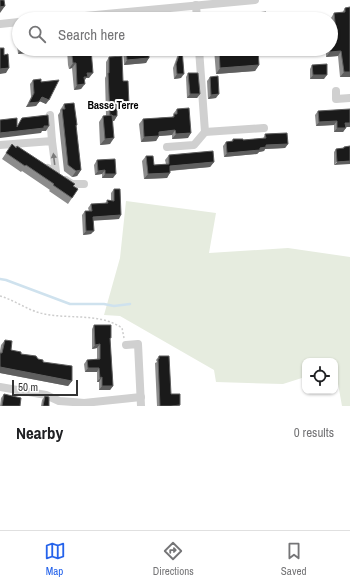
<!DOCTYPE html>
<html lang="en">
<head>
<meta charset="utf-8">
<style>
	body { margin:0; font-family:"Archivo Narrow",sans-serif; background:#f6f6f6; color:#202124 }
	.controls { position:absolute; right:12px; bottom:12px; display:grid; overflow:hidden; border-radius:8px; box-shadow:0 1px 3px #0004 }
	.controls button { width:36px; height:36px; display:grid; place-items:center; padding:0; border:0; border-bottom:1px solid #e0e0e0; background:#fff; color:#202124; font:20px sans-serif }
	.scale { position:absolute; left:12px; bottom:10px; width:66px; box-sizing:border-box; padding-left:4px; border:2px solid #333; border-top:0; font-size:11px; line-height:14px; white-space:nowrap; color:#333; -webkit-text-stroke:3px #fff; paint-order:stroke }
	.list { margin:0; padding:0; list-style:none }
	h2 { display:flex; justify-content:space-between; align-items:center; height:52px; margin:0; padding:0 16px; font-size:17px }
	h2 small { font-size:13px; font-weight:400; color:#757577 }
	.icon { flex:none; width:22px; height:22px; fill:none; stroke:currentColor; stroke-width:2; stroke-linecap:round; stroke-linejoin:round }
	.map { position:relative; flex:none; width:350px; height:406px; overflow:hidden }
	.search { position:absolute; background:#fff; box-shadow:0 1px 3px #0004; left:12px; right:12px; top:12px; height:44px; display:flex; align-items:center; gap:10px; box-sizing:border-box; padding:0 14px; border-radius:22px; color:#757577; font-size:15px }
	.sheet { height:124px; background:#fff }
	nav { display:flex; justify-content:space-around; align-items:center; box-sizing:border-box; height:56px; border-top:1px solid #e0e0e0; background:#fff; font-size:11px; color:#757577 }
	nav a { display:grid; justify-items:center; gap:2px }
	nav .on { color:#2563eb }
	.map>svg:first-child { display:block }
</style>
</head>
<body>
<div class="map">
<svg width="350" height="406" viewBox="0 0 350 406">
	<rect width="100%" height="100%" fill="#fff"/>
	<polygon fill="#e6ecdf" points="126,201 216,213 209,253 288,248 350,257 350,406 342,406 335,367 335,361 305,361 305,377 283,384 216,382 214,370 120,316 104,315 120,258"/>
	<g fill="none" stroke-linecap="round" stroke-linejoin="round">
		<polyline stroke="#cfe2ee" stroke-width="2.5" points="0,279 6,280 70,304 104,304 114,306 130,304"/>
		<path stroke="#cdcdcd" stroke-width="1.5" stroke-dasharray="2 2" stroke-linecap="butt" d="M0,296C14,300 26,309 40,313C67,320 99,312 122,328L124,338"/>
		<g stroke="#d0d0d0" stroke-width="8">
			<polyline points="196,5 197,19"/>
			<polyline points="53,19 255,0"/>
			<polyline points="0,24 19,22"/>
			<polyline points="199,49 205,132"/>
			<polyline points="336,91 336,99 350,98"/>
			<polyline points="50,115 52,141"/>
			<polyline points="0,145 52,141 56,172 48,168"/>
			<polyline points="167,147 194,145 205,132 264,128"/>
			<polyline points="66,180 72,184 84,184"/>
			<polyline points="126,345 138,344 141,406"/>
			<polyline points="0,387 46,395 59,401 73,402 84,403 141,397"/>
		</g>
	</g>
	<g fill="#8c8c8c">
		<polygon points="350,7 350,77 340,77 338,56 326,57 326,49 331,49 333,41 331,18 334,13 342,13 345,8"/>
		<polygon points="256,13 266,18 276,19 252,19"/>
		<polygon points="19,40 19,49 56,49 56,50 53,54 36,55 36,52 18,54 17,43"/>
		<polygon points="67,49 91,49 89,78 86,78 84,81 81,89 74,90 72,68 69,69 68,65"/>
		<polygon points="123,49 161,49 161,50 158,55 149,55 146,63 124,65"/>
		<polygon points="173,49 185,49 183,53 181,78 174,79 173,68 178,54 174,54"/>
		<polygon points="214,49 278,49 276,52 258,54 259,65 255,71 216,74"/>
		<polygon points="109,57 123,81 129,105 126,110 117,110 117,116 114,121 113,121 110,144 100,145 99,122 103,116 106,116 105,78 106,76 106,62"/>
		<polygon points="312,65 324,79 310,79 310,69"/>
		<polygon points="188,73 200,94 197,98 187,98 186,77"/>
		<polygon points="210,77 216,98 208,99 207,81"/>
		<polygon points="33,80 41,82 46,104 40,101 36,106 26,107 31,97 30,84"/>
		<polygon points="64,104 77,125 76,126 81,170 77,176 72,177 64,171 58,115 60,112 60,110"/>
		<polygon points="177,109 188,138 172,139 172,135 159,136 156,141 141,142 139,124 143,119 172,117 174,115 173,114"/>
		<polygon points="318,111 350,127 346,127 343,132 334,132 334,125 316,126 315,115"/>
		<polygon points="265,134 288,144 285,148 265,149 264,151 259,152 257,154 224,157 223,146 226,142 232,141 233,139 243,140 263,139"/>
		<polygon points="12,144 78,189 68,204 49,191 50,190 22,171 21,172 2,159"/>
		<polygon points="350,146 334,165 334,152 336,149 343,148 344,147"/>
		<polygon points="169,155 214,162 210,167 170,171 167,178 144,179 142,161 146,156 154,165 166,164 165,160"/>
		<polygon points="97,160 113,178 102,178 102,174 95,175 94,165"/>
		<polygon points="114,189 119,219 93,220 91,234 83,235 82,215 85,211 89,211 88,208 91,204 105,204 107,200 111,201 111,193"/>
		<polygon points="94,325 110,339 113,386 110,390 99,390 99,382 97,382 97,372 85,372 84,364 87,360 97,359 97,348 92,349 92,329"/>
		<polygon points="5,340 11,350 21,354 38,359 72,381 68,386 0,373 0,351 1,345"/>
		<polygon points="159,356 171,394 180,406 157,406 155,363 157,362 156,360"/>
		<polygon points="4,394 20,406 0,406 1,398"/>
		<polygon points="45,396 49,406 41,406 42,400"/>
	</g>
	<g fill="#5f5f5f">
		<polygon points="5,6 0,13 0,7"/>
		<polygon points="30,49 38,49 36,52 18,54 21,50"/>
		<polygon points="181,49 178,54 174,54 177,50"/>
		<polygon points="257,49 278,49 276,52 254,54"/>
		<polygon points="56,50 53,54 36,55 39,51"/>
		<polygon points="161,50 158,55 146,56 149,51"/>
		<polygon points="341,51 338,56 326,57 330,52"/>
		<polygon points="149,58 146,63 124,65 127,60"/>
		<polygon points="73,63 76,63 72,68 69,69"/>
		<polygon points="259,65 255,71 216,74 220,68"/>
		<polygon points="9,68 6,73 0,74 0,69"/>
		<polygon points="344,72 350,72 350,77 340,77"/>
		<polygon points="87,73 93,73 89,78 86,78 84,82 84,77"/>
		<polygon points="177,74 184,74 181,78 174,79"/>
		<polygon points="313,75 327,75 324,79 310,79"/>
		<polygon points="85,84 81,89 74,90 77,85"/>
		<polygon points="190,94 200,94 197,98 187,98"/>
		<polygon points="219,94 216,98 208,99 211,95"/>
		<polygon points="42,97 49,100 46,104 39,101"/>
		<polygon points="39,102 36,106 26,107 29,103"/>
		<polygon points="129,105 126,110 114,110 117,106"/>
		<polygon points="110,116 117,116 114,121 106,121"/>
		<polygon points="337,121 334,125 316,126 319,122"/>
		<polygon points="345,123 350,123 350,127 343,127"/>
		<polygon points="44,126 49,126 46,131 42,131 41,133 0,138 0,133"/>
		<polygon points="337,128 346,128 343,132 334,132"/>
		<polygon points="175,130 172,135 159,136 156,141 141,142 144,137 159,132"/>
		<polygon points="191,133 188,138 172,139 176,134"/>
		<polygon points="114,138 110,144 100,145 105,139"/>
		<polygon points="288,144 285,148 265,149 264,151 259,152 257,154 224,157 227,153 260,148 266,145"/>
		<polygon points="350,161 350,164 334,165 337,162"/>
		<polygon points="214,162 210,167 166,171 170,166"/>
		<polygon points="81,170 77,176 72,177 76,171"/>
		<polygon points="105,170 102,174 95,175 98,171"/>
		<polygon points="170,173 167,178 144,179 148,174"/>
		<polygon points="105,174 116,174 113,178 102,178"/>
		<polygon points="121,215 119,219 90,221 93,217"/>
		<polygon points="86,231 94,231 91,234 83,235"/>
		<polygon points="100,344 97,348 92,349 95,345"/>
		<polygon points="0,367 72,381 68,386 0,373"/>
		<polygon points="88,368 99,368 97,372 85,372"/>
		<polygon points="102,377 99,382 97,382 100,378"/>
		<polygon points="102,386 113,386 110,390 99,390"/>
	</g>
	<g fill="#1a1a1a" stroke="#5f5f5f">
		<polygon points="0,0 4,0 5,6 0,7"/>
		<polygon points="350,7 350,72 344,72 341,51 330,52 330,49 331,49 331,41 337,40 334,13 345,12 345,8"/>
		<polygon points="266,12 266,18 276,18 276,19 256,19 256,13"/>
		<polygon points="0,48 4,48 4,55 8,54 9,68 0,69"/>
		<polygon points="39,49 56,49 56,50 39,51"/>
		<polygon points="71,49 91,49 93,73 87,73 88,77 84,77 85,84 77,85 76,63 73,63"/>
		<polygon points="126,49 161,49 161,50 149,51 149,58 127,60"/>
		<polygon points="177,49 185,49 182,49 184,74 177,74 176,64 181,49 177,50"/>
		<polygon points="219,49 258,49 259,65 220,68"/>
		<polygon points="122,56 123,81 128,81 129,105 117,106 117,116 113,116 112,115 110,116 108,73 109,73 109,57"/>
		<polygon points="327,64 327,75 313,75 312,65"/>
		<polygon points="188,73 198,73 200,94 190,94"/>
		<polygon points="218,76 219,94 211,95 210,77"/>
		<polygon points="41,79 41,82 59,80 49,100 42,97 39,102 29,103 34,93 33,80"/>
		<polygon points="74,103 77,125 76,125 81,170 76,171 68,165 62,109 65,109 64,104"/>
		<polygon points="189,108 191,133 176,134 175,130 159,132 159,136 144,137 143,119 174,117 174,114 177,114 177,109"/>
		<polygon points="350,109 350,123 345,123 346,128 337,128 337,121 319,122 318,111"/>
		<polygon points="48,115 49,126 44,126 44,128 0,133 0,120 17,118 17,127 22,118"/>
		<polygon points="112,115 114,138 105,139 103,116"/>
		<polygon points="287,133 288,144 266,145 266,147 260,148 260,150 227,153 226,142 233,141 233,139 243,139 243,140 266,138 265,134"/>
		<polygon points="12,144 16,148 17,146 75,184 73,186 78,189 72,198 53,185 54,184 26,165 25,166 6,153"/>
		<polygon points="350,146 350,161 337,162 336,149 344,148 344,147"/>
		<polygon points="213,151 214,162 170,166 170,173 148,174 146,156 153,156 154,165 169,164 169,155"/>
		<polygon points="115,159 116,174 105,174 105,170 98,171 97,160"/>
		<polygon points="114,189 120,189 121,215 93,217 94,231 86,231 85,211 92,211 91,204 108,203 107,200 114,201"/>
		<polygon points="94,325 111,325 111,338 110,338 113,386 102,386 102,377 100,378 99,368 88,368 87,360 100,359 100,344 95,345"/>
		<polygon points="5,340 12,341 11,350 21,352 21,354 36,356 38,359 43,360 43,362 72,366 72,381 0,367 0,353 2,353"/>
		<polygon points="159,356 169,356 171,394 180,394 180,405 171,406 160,406 158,359 159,359"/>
		<polygon points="4,394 21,398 20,406 2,406"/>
		<polygon points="45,396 49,397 49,406 43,406"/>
	</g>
	<defs><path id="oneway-solid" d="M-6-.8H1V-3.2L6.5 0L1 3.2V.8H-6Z"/></defs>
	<use fill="#7a7a7a" href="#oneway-solid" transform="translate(54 159) rotate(-97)"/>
	<g text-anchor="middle" stroke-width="4" stroke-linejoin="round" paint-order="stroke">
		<g font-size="11" font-weight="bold" fill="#000" stroke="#fff">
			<text x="113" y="109">Basse Terre</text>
		</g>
	</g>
</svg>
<div class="controls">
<button><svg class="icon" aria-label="locate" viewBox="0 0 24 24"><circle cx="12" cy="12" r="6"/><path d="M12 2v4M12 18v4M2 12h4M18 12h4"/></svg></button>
</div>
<div class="scale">50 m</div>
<div class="search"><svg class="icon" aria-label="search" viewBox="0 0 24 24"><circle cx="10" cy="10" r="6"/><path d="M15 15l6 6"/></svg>Search here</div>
</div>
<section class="sheet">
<h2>Nearby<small>0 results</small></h2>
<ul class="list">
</ul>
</section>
<nav>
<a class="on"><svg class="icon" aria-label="map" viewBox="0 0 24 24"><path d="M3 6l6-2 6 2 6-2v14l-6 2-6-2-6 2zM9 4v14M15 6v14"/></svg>Map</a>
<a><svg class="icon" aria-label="directions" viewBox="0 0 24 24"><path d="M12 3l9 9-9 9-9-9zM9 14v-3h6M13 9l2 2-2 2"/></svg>Directions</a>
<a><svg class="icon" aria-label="saved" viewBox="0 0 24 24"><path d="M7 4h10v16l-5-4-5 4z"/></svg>Saved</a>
</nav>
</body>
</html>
